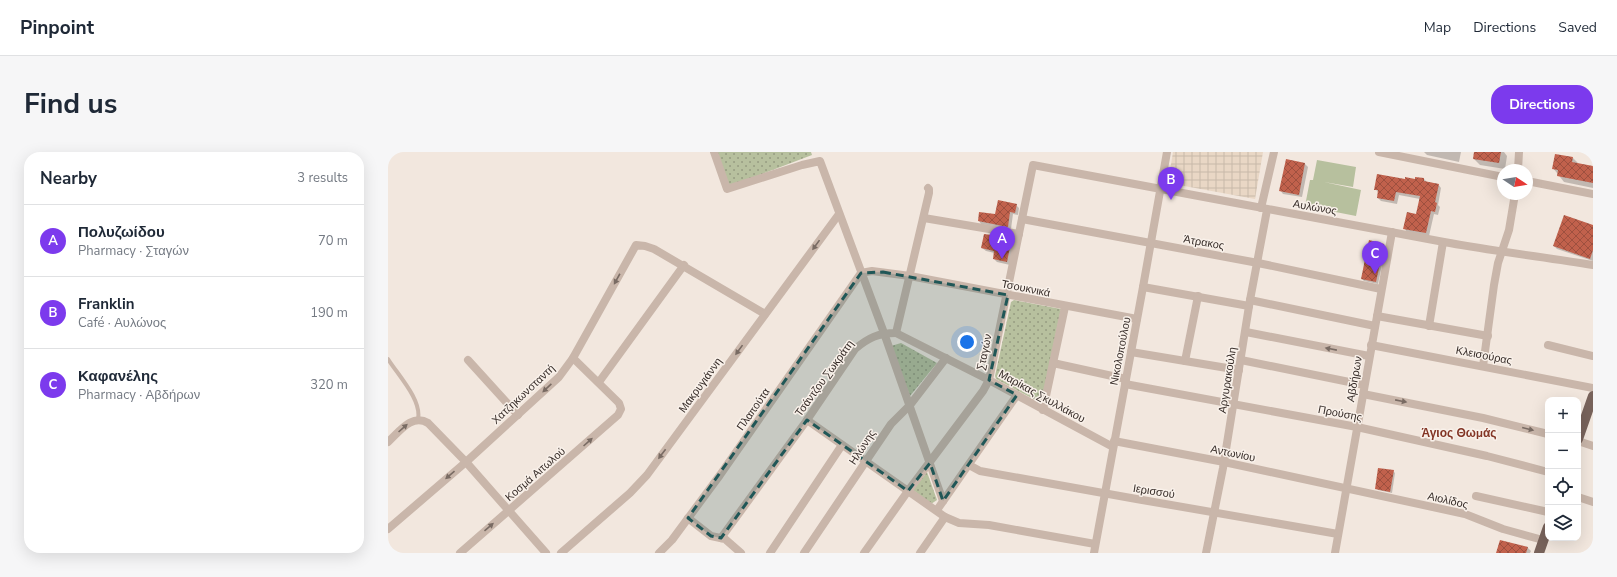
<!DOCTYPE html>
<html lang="en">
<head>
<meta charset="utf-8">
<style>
	body { margin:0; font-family:"Nunito Sans",sans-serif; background:#f6f6f7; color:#1f2937 }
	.controls { position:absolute; right:12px; bottom:12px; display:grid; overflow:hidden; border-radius:8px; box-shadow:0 4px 16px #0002 }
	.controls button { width:36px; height:36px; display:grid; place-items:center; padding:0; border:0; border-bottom:1px solid #e0e1e3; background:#fff; color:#1f2937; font:20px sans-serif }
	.compass { position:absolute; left:1109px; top:12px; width:36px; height:36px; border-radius:50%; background:#fff; box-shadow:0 4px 16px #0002; rotate:102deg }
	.you { position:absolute; left:579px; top:190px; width:14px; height:14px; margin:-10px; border:3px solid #fff; border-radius:50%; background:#1a73e8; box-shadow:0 0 0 6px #1a73e833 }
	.badge { display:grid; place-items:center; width:26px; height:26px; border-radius:50%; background:#7c3aed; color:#fff; font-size:13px; font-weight:700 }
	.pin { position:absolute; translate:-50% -33px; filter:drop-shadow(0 1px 2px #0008) }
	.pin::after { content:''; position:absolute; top:21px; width:14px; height:12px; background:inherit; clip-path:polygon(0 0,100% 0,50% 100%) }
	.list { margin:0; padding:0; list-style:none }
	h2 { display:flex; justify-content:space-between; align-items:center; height:52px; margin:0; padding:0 16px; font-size:17px }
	h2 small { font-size:13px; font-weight:400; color:#747a83 }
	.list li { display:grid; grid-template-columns:26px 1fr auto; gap:12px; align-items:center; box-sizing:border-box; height:72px; padding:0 16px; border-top:1px solid #e0e1e3 }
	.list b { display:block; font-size:15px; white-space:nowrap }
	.list p { margin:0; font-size:13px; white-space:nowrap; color:#747a83 }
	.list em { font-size:13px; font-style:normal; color:#747a83 }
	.icon { flex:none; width:22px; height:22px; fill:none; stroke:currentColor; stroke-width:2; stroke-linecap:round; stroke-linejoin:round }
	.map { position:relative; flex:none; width:1205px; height:401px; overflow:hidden; border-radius:16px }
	header { display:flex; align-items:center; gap:24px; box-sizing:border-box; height:56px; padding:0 20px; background:#fff; border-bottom:1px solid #e0e1e3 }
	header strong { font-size:19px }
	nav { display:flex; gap:22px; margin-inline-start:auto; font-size:14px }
	.intro { display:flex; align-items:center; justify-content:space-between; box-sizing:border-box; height:96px; padding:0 24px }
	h1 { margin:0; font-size:28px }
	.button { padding:10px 18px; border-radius:16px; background:#7c3aed; color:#fff; font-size:14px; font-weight:700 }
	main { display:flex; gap:24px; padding:0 24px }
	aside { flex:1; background:#fff; border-radius:16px; box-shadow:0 4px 16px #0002 }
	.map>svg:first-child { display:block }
</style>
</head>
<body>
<header>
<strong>Pinpoint</strong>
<nav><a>Map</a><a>Directions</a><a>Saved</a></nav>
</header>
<div class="intro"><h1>Find us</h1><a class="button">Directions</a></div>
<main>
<aside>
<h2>Nearby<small>3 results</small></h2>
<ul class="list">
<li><span class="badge">A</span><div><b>Πολυζωίδου</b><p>Pharmacy · Σταγών</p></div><em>70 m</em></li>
<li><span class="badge">B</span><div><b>Franklin</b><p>Café · Αυλώνος</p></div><em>190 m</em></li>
<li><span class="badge">C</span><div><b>Καφανέλης</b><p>Pharmacy · Αβδήρων</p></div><em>320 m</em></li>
</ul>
</aside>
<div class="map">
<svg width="1205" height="401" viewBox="0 0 1205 401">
	<defs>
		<pattern id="grass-dots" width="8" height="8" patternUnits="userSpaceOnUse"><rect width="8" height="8" fill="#b7c09e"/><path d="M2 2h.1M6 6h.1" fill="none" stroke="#969c81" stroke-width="1.8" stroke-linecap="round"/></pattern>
		<pattern id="plaza-grid" width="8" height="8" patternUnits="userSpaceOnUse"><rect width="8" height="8" fill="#e9d7c5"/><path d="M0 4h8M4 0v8" fill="none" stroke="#c8b9a9"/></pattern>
		<pattern id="building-cross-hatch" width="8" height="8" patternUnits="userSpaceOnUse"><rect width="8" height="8" fill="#c1614c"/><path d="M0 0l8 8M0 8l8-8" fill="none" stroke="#9e503f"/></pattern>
	</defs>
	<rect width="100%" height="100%" fill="#f2e7de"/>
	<g fill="url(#grass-dots)">
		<polygon points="327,0 423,0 424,3 345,33 340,32"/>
		<polygon points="626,148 673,157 654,248 651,250 608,227 607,224 623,150"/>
		<polygon points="513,191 549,211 522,244 503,194"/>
		<polygon points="539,320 549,348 543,352 525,338"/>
	</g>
	<polygon fill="#b7c09e" points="929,8 968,15 965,35 936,30 973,38 968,64 917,54 922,28 925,28"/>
	<polygon fill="url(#plaza-grid)" points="785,0 875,0 867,47 780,31"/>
	<g fill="#0003">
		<polygon points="1036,0 1073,0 1071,10 1039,3"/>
		<polygon points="1087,0 1116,0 1119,4 1117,17 1092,13 1086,7"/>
		<polygon points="1168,3 1185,6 1191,12 1205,15 1205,36 1176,30 1165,16"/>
		<polygon points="917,12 920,15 914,45 895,42 892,38"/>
		<polygon points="1036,27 1039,30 1050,32 1053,36 1050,53 1052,55 1050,63 1046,62 1041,84 1019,80 1016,76 1029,63 1032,47 1011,43 1009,52 993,49 990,46 991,41 987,37 1018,28"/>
		<polygon points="628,53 631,56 630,63 625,62 623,77 593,72 591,69 608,63"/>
		<polygon points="1205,74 1205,109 1169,97 1166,94"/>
		<polygon points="618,86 625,94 622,113 609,110 606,107 607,101 598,99 594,96"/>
		<polygon points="996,92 998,94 990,132 976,129 974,127"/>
		<polygon points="1005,319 1007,321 1004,341 990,338 988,336"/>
		<polygon points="1140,396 1143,399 1142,401 1109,401"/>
	</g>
	<g fill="url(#building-cross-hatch)">
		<polygon points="1086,0 1113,0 1111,11 1085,7"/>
		<polygon points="1167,2 1185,5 1184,10 1205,14 1205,31 1169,24 1170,18 1164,17"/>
		<polygon points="898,7 917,11 911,43 891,39"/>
		<polygon points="989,22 1017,27 1017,25 1027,27 1027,25 1036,26 1036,29 1051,32 1047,50 1049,51 1047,60 1043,59 1038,81 1015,77 1019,60 1028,62 1032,44 1008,40 1006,49 989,46 990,38 986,38"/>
		<polygon points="610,48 629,52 627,61 622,60 620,75 590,69 591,60 607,62"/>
		<polygon points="1176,63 1205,73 1205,98 1202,107 1165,94"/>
		<polygon points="596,82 618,85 618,89 623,90 619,110 605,107 606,99 593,96"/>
		<polygon points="981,88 996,92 988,130 973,127"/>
		<polygon points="990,316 1006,318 1002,340 987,337"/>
		<polygon points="1112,388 1140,395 1138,401 1108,401"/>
	</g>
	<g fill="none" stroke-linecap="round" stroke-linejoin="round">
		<path stroke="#c9b6aa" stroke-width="4" d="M0,207C10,223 34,248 30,267"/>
		<g stroke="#c9b6aa" stroke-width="8">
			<polyline points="326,0 339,37 414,13 432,9 496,181 555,349"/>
			<polyline points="991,0 1115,25"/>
			<polyline points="1130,18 1131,0"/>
			<polyline points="1139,29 1205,42"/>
			<polyline points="873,56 886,0"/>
			<polyline points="536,66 631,82"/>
			<polyline points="634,67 870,111 993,137"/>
			<polyline points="755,135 861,154"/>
			<polyline points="862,148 987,174"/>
			<polyline points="989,164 1100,184"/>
			<polyline points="1041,174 1055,90"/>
			<polyline points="858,180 981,204"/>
			<polyline points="508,181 601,228 725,295"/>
			<polyline points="983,193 1205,236"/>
			<polyline points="1160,193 1205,204"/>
			<polyline points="743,200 851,218"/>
			<polyline points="80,208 130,263"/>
			<polyline points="853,208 976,233"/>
			<polyline points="797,209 810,144"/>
			<polyline points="665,211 738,227"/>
			<polyline points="1095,214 1106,133 1110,111 1121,78 1127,42"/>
			<polyline points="211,230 296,113"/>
			<polyline points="737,232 969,275 1099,304 1160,320"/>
			<polyline points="975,242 1095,266 1160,282"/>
			<polyline points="655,258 677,155"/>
			<polyline points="419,268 557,365 571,371 601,373 707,392"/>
			<polyline points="726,289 836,310 1077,362 1115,377 1155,388"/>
			<polyline points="1190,289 1205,294"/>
			<path d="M0,290C11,280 24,261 40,271L78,310L158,401"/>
			<path d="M581,313L592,319C711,341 831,361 950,382"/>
			<polyline points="1088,344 1160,360"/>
			<polyline points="1190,345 1205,350"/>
			<polyline points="549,358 629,243"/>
			<polyline points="300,366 323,384 337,387 353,401"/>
			<polyline points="0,377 78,310 171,225 185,206 248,93 257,94 266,97 377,162"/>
			<path d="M333,386L419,268L467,197C480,186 490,181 508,181L541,41V37L540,36"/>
			<polyline points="72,401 230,263 233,257 231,251 185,206"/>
			<polyline points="173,401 242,341 259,323 451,62"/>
			<polyline points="271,401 284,388 332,323 473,121 484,119 522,124 749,167"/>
			<polyline points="382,401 454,293"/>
			<polyline points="416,401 503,272 522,253 558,206"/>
			<path d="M476,401L520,339L595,239L601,228L645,13C782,38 919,65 1056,90C1105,99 1155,105 1205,113"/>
			<polyline points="532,401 557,365"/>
			<polyline points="706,401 755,135 779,0"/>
			<polyline points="818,401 835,316 862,148 879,58"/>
			<polyline points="947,401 1004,80"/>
		</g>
		<g stroke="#78635b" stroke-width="10">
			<polyline points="1190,287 1205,244"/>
			<polyline points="1151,401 1160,375"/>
		</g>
	</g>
	<defs><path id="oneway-solid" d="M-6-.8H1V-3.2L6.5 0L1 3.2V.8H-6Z"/></defs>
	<g fill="#796b63">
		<use href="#oneway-solid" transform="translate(428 93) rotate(126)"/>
		<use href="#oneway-solid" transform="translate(229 127) rotate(119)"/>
		<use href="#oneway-solid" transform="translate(943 197) rotate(-169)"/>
		<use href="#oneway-solid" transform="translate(351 198) rotate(126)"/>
		<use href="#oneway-solid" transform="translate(159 236) rotate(137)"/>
		<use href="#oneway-solid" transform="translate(1013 249) rotate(11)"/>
		<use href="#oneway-solid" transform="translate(15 276) rotate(-42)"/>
		<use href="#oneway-solid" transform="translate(1140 277) rotate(14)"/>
		<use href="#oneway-solid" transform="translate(200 290) rotate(-42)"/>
		<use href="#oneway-solid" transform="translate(274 302) rotate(127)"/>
		<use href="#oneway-solid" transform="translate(62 323) rotate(139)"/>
		<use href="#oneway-solid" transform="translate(101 375) rotate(-41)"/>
	</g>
	<path fill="#205757" fill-opacity="0.2" stroke="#205757" stroke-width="3" stroke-dasharray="8 5" stroke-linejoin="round" d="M495,120L620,143L601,228L629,243L555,349L542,311L520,339L419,268L333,386L323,384L300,366L473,121Z"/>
	<g text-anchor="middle" stroke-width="3" stroke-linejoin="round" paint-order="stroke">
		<g font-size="11" fill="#372d29" stroke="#f9f1ea">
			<text transform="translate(927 55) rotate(10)" y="4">Αυλώνος</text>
			<text transform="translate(816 90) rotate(10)" y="4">Άτρακος</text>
			<text transform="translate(638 136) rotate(11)" y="4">Τσουκνικά</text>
			<text transform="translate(732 199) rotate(-79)" y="4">Νικολοπούλου</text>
			<text transform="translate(596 200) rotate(-78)" y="4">Σταγών</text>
			<text transform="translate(1096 203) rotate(11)" y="4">Κλεισούρας</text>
			<text transform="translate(436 226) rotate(-54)" y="4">Τσάντζου Σωκράτη</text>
			<text transform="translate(966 227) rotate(-80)" y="4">Αβδήρων</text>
			<text transform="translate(839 228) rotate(-81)" y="4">Αργυρακούλη</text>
			<text transform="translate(312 233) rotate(-54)" y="4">Μακρυγιάννη</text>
			<text transform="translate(135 242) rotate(-43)" y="4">Χατζηκωνσταντή</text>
			<text transform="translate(654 244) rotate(29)" y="4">Μαρίκας Σκυλλάκου</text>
			<text transform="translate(365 257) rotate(-55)" y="4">Πλαπούτα</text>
			<text transform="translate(952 261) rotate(11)" y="4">Προύσης</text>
			<text transform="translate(474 295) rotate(-57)" y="4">Ηλώνης</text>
			<text transform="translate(845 301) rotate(12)" y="4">Αντωνίου</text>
			<text transform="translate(147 322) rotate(-41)" y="4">Κοσμά Αιτωλού</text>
			<text transform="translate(766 339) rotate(9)" y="4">Ιερισσού</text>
			<text transform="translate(1060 348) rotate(13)" y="4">Αιολίδος</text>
		</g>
		<g font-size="12" font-weight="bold" fill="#833525" stroke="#f9f1ea">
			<text x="1071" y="285">Άγιος Θωμάς</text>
		</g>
	</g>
</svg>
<div class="controls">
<button>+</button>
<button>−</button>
<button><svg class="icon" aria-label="locate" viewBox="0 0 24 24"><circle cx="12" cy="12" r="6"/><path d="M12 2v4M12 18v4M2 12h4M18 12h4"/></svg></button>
<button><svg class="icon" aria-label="layers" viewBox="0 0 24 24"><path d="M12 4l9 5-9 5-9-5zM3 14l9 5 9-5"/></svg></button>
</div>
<svg class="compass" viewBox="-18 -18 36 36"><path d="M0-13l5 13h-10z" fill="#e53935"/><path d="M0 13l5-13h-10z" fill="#747a83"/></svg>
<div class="you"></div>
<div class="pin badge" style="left:614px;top:107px">A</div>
<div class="pin badge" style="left:783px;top:48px">B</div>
<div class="pin badge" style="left:987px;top:122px">C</div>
</div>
</main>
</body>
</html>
